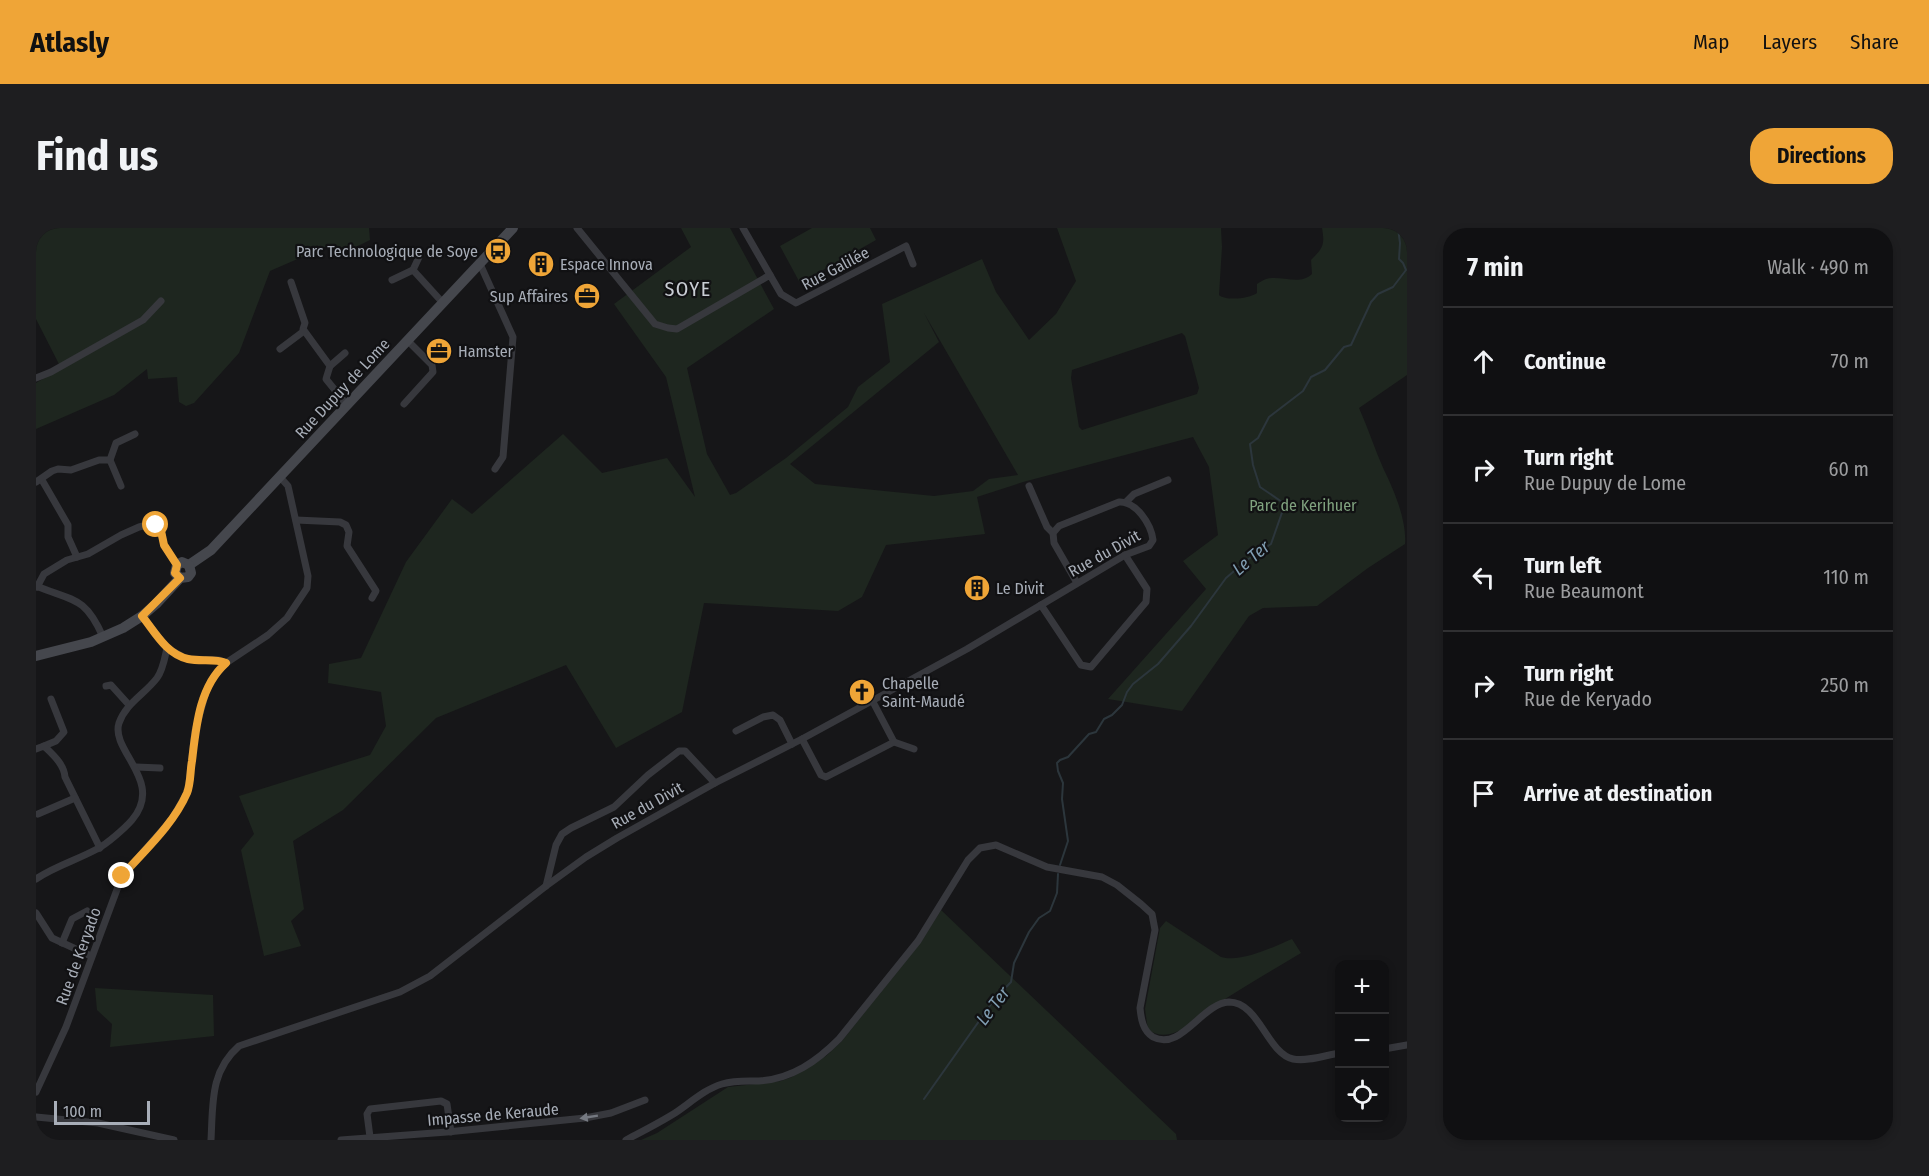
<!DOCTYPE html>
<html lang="en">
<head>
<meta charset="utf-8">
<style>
	body { margin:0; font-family:"Fira Sans Condensed",sans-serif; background:#1e1e20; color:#f1f3f6 }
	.controls { position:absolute; right:18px; bottom:18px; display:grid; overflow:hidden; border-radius:12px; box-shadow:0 3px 9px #0003 }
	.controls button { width:54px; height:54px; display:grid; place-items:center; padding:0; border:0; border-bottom:2px solid #303032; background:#101012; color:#f1f3f6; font:30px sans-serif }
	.scale { position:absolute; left:18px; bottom:15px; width:96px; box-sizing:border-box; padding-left:6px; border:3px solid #a8aeb8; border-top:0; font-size:16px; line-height:21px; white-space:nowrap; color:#a8aeb8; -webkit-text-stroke:4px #111113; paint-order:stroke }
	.stop { position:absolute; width:18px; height:18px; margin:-14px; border:4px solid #efa537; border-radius:50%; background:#fff }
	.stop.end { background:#efa537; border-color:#fff; box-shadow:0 2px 6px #0008 }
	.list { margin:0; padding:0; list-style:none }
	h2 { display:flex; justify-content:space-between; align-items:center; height:78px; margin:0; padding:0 24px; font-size:26px }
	h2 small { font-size:20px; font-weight:400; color:#9c9d9f }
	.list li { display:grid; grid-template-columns:39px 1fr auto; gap:18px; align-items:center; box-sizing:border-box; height:108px; padding:0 24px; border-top:2px solid #303032 }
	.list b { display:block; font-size:22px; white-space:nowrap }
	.list p { margin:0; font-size:20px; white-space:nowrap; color:#9c9d9f }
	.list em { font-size:20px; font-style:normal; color:#9c9d9f }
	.icon { flex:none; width:33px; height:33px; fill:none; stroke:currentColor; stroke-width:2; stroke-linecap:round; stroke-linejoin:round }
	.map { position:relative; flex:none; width:1371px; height:912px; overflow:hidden; border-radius:24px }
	header { display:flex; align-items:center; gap:36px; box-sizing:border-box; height:84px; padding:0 30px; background:#efa537; color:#111 }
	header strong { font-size:28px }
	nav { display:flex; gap:33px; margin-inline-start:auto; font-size:21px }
	.intro { display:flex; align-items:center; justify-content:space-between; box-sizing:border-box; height:144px; padding:0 36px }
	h1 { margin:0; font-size:42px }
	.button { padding:15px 27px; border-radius:24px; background:#efa537; color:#111; font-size:21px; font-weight:700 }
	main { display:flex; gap:36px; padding:0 36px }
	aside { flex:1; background:#101012; border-radius:24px; box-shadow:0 3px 9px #0003 }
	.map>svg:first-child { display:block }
</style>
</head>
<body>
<header>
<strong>Atlasly</strong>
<nav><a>Map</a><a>Layers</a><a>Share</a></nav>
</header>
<div class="intro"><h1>Find us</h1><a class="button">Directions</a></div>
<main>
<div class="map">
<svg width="1371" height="912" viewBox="0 0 1371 912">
	<rect width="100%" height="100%" fill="#161618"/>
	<g fill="#1e261f" fill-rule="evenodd">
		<polygon points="0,0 333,0 334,12 302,28 289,19 234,43 203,125 158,175 150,178 143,174 141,149 112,151 111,141 78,167 0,201 0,155 25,140 0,91"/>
		<path d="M645,0H694L738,81L651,140L671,226L694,267L700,265L750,230L812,179L822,159L854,134L846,76L946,31L960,64L993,112L1020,86L1040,53L1021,0H1185L1186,19L1183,67C1190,73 1213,71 1221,65V56C1224,54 1227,52 1230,51C1245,47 1264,58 1276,46L1275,32C1287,20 1289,17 1286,0H1371V147L1323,180C1332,200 1339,222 1348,242C1358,262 1371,293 1369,316L1332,340L1281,378L1227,380L1213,388L1146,483L1072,471L1170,361L1147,333L1182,307L1173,239L1157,209L987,254L941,269L949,306L850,317L826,369L802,383L668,375L646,484L580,520L530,437L400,490L307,582L257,613L268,681L255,693L265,718L228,728L205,622L218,606L203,568L334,527L350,498L345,464L292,455L293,436L325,430L370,334L416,271L436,286L527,206L566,245L631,230L659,269L630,149L578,76L655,19ZM888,85L982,247L953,251L937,263L898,268L779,256L754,236L903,114ZM1146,105L1149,108L1163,160L1161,166L1046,202L1043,199L1035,150L1036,142Z"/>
		<polygon points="776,0 834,0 840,12 764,55 744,18"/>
		<polygon points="905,682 1140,906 1141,912 605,912 621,905 692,859 745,853 756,849 790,828 805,814 885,714"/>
		<path d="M1130,693L1185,729C1205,735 1237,719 1256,711L1265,725C1240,740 1214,755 1189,771C1173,781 1152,802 1134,806C1126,808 1119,806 1112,802L1109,781L1124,700Z"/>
		<polygon points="59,760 177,767 178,808 74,819 76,796 61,782"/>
	</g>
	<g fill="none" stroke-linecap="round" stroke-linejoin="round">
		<g stroke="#2c363c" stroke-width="2">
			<polyline points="1024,637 1032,613 1026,571 1027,555 1022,543 1021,535 1024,532 1032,529 1053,506 1060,504 1068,491 1076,487 1086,477 1091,464 1097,456 1122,436 1155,398 1190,350 1211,332 1235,316 1249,276 1224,259 1217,237 1214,216 1222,210 1233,189 1267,163 1275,149 1289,142 1308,119 1315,117 1335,74 1342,66 1357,59 1370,42 1367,35 1363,31 1364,15 1362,0"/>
			<polyline points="888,871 958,772 975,754 978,735 993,704 1003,690 1014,683 1021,665 1022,646"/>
		</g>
		<g stroke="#37383d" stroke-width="7">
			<polyline points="541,0 619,96 632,100 641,101 734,47 745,66 760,75 870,18 877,36"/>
			<polyline points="707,0 734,47"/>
			<polyline points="383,29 377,42 407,75"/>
			<polyline points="444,36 477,109 467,229 459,241"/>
			<polyline points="356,52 377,42"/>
			<polyline points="255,54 269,95 267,101 294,138 290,151 311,177"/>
			<polyline points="244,121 268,103"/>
			<polyline points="294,138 309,125"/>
			<polyline points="0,150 15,144 107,92 125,73"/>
			<polyline points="368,176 397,144 396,137 371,112"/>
			<polyline points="74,232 85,258"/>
			<polyline points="6,252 32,297 32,309 41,329"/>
			<polyline points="0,254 16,243 22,241 35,242 63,232 74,232 80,215 99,206"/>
			<polyline points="993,258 1011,299 1017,305"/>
			<polyline points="1090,274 1098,266 1132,252"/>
			<polyline points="260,292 304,294 310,297 313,304 311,318 340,363 336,370"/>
			<path d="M0,358C37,373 49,368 67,409"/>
			<polyline points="1,359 8,346 31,332 52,326 85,307 103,299 115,296 124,298 128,317 141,337"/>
			<polyline points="1005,377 1045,437 1055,439 1110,374 1111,361 1089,327"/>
			<polyline points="131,420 151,431 183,432 190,435"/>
			<polyline points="70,458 75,457 93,477"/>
			<polyline points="700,503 727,489 737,487 744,492 756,516"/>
			<polyline points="766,511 785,547 790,549 858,514 836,472"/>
			<polyline points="858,514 878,521"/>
			<polyline points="8,518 20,513 28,504 15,471"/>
			<path d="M0,521L8,518C17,527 28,536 29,549L64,620"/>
			<polyline points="100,539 124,540"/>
			<polyline points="2,586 39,570"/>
			<path d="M0,651C19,638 41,632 61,621C71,616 89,600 96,592C129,553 74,523 83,495C90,475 109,466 121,450C127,442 129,429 131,420L106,388"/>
			<polyline points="510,658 520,617 526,606 535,600 578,579 612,547 643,523 649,523 679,555"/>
			<polyline points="0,685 16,710 55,728"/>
			<polyline points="26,715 36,691 51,683"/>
			<polyline points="1348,821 1371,817"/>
			<polyline points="0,864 30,799 86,648 136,591 152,563 159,503 170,464 175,452 190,435 232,407 251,390 271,360 272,348 252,258 244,249"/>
			<polyline points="0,889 62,895 138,912"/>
			<polyline points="334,909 331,886 334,881 405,873 411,876 415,904"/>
			<path d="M175,912C177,876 174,843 203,818L364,764L394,748L510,658L550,629L581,610L679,555L766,511L931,421L1089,327L1113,318L1117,312C1115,296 1100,273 1083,274L1023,298L1017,305L1018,315L1041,355"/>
			<polyline points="305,912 411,904 549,890 575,885 609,872"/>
			<path d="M590,912C607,903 623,895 639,885C654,875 669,861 686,856C699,852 711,853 723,853C756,851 781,833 803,811L882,713L932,632L944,620L960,617L1011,639L1066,649L1081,657L1105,676L1116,686L1119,702L1104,780C1105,791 1107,803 1117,809C1145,824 1166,775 1193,774C1223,774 1231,825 1257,831C1271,834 1290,827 1304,825"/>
		</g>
		<g stroke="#45474d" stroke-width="10">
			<polyline points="144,350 139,345 141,337 146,334 153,337 175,322 477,0"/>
			<polyline points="0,428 55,414 87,400 106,388 120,376 144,350 152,349 155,345 153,337"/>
		</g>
	</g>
	<defs><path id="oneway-solid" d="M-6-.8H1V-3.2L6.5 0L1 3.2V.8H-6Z" transform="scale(1.5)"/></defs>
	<use fill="#757981" href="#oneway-solid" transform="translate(553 889) rotate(171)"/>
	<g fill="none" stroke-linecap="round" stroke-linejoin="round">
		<path stroke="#efa537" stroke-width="8" d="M86,648C109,622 137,597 151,565C155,555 154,543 156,533C160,499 163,459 190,435C178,430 165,434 152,431C130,426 119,404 106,388L144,350L139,345L141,337L128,317L124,298L120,297"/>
	</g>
	<defs>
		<symbol id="bus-disc" viewBox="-11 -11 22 22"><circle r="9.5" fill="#efa537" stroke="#111113"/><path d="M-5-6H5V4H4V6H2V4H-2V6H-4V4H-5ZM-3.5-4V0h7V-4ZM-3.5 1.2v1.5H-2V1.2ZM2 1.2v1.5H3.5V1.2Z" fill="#111"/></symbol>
		<symbol id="building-disc" viewBox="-11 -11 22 22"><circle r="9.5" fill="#efa537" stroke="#111113"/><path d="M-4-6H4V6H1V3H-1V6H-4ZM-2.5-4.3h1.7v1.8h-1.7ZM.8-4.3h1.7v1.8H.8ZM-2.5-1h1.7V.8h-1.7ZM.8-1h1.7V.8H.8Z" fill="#111"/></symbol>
		<symbol id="office-disc" viewBox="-11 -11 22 22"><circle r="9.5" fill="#efa537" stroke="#111113"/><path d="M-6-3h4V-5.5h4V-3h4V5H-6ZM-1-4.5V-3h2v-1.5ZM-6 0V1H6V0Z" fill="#111"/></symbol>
		<symbol id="church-disc" viewBox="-11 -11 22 22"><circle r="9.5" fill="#efa537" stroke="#111113"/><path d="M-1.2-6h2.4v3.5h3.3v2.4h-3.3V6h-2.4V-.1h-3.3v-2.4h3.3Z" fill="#111"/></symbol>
	</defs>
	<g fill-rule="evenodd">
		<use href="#bus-disc" x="447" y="8" width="30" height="30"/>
		<use href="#building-disc" x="490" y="21" width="30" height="30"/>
		<use href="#office-disc" x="536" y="53" width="30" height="30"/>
		<use href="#office-disc" x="388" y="108" width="30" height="30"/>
		<use href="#building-disc" x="926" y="345" width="30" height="30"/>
		<use href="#church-disc" x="811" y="449" width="30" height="30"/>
	</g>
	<g text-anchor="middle" stroke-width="4.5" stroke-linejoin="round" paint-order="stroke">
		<g font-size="16" fill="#a8aeb8" stroke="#111113" text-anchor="start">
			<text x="442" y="29" text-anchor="end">Parc Technologique de Soye</text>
			<text x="524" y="42">Espace Innova</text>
			<text x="532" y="74" text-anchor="end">Sup Affaires</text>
			<text x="422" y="129">Hamster</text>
			<text x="960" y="366">Le Divit</text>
			<text x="846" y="461">Chapelle<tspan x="846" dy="18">Saint-Maudé</tspan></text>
		</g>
		<g font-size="16" fill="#a8aeb8" stroke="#111113">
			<text transform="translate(799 40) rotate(-28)" y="6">Rue Galilée</text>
			<text transform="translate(306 160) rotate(-47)" y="6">Rue Dupuy de Lome</text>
			<text transform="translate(1068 325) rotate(-29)" y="6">Rue du Divit</text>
			<text transform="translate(611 577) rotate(-29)" y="6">Rue du Divit</text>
			<text transform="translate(42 728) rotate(-70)" y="6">Rue de Keryado</text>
			<text transform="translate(457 886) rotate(-5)" y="6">Impasse de Keraude</text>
		</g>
		<g font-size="16" fill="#80a27f" stroke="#111113">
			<text x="1267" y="283">Parc de Kerihuer</text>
		</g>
		<g font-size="18" font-style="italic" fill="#809eb2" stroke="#111113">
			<text transform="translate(1215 330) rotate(-40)" y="6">Le Ter</text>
			<text transform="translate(957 778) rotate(-53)" y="6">Le Ter</text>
		</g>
		<g font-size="20" letter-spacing="1.5" fill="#c9cdd4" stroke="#111113">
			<text x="652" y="68">SOYE</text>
		</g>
	</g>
</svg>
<div class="controls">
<button>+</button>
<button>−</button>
<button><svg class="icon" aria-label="locate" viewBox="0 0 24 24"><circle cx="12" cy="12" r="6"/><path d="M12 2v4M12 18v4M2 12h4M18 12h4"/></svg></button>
</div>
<div class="scale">100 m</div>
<div class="stop" style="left:120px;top:297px"></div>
<div class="stop end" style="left:86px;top:648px"></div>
</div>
<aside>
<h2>7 min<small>Walk · 490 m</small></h2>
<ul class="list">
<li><svg class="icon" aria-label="ahead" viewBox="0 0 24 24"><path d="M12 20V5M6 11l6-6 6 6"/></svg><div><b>Continue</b></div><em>70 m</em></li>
<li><svg class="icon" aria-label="right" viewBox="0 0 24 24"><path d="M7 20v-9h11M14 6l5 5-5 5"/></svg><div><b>Turn right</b><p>Rue Dupuy de Lome</p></div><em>60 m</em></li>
<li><svg class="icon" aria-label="left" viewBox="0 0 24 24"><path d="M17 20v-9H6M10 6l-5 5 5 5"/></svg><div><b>Turn left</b><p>Rue Beaumont</p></div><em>110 m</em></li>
<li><svg class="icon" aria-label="right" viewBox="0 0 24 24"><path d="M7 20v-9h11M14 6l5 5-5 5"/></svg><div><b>Turn right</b><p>Rue de Keryado</p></div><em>250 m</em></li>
<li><svg class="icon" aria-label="arrive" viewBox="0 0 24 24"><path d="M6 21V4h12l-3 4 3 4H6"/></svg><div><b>Arrive at destination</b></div></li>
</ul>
</aside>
</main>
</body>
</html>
